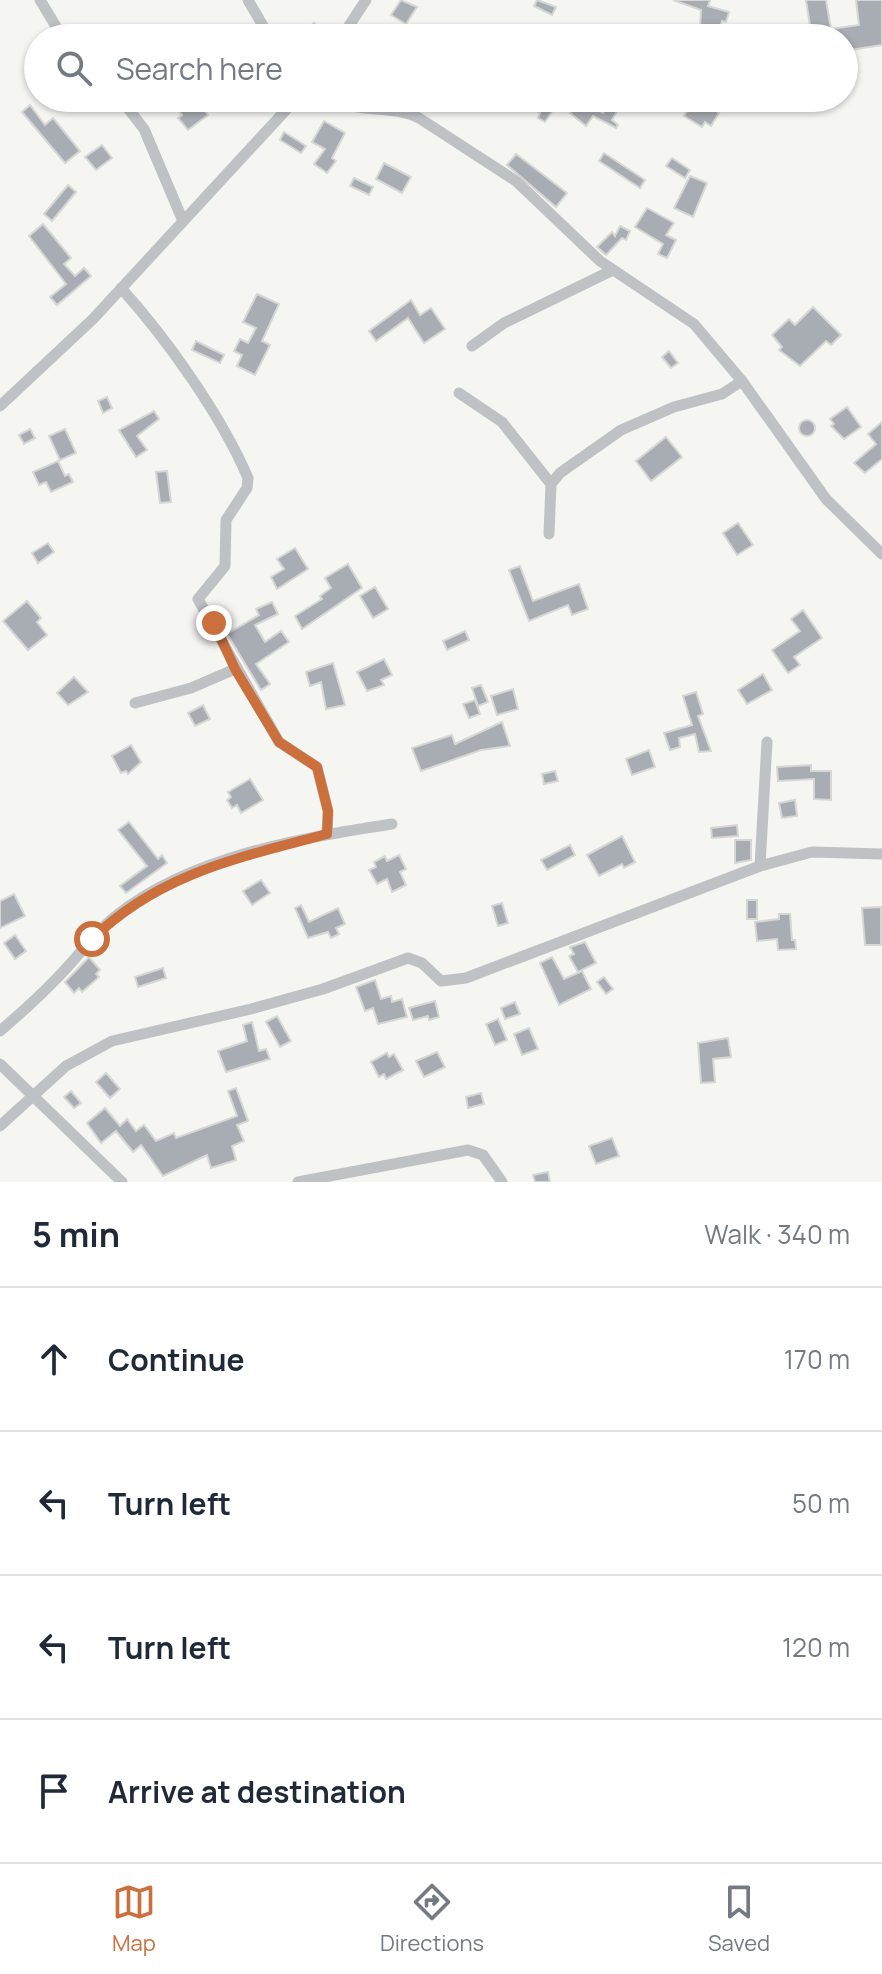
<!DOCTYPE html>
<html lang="en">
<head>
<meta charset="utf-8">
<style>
	body { margin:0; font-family:Manrope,sans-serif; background:#f6f6f7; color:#1f2937 }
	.stop { position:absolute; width:24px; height:24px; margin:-18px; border:6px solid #cb6f3c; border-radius:50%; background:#fff }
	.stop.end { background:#cb6f3c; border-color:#fff; box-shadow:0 2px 8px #0008 }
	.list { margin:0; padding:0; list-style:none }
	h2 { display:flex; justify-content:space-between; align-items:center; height:104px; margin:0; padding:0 32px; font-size:34px }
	h2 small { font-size:26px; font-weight:400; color:#747a83 }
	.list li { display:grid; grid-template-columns:52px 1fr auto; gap:24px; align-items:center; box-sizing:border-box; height:144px; padding:0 32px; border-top:2px solid #e0e1e3 }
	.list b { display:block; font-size:30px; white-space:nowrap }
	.list em { font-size:26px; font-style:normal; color:#747a83 }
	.icon { flex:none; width:44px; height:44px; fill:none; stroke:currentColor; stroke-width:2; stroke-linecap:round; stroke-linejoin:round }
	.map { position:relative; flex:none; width:882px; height:1182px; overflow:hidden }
	.search { position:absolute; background:#fff; box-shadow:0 2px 6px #0004; left:24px; right:24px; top:24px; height:88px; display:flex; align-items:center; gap:20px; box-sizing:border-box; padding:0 28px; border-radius:44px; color:#747a83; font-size:30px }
	.sheet { height:680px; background:#fff }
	nav { display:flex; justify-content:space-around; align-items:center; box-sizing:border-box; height:112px; border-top:2px solid #e0e1e3; background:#fff; font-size:22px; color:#747a83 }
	nav a { display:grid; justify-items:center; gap:4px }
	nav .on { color:#cb6f3c }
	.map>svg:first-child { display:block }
</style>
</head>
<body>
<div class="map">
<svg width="882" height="1182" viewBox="0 0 882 1182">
	<rect width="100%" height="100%" fill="#f5f5f2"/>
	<g fill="#a8adb3" stroke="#d6d7d5" stroke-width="2">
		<polygon points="401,0 417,7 406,24 391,15"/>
		<polygon points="537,0 556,7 552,15 534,6"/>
		<polygon points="673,0 710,0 708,6 729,12 726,22 722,21 718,34 700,29 701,10"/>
		<polygon points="806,0 826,0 831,29 859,25 856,0 882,0 882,45 844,51 844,38 812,38"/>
		<polygon points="314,23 325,33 319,38 307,38 303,34"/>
		<polygon points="170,98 195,98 208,115 188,130 178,118 182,115"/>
		<polygon points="533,98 561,98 545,122 538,118 540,113 528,105"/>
		<polygon points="582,98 603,113 611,98 622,103 612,120 618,125 616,128 593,116 586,126 570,113"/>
		<polygon points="695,98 719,113 711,126 705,122 702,127 684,116"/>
		<polygon points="30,105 45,125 53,118 80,151 65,163 22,112"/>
		<polygon points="324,121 345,133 332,158 336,161 327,173 314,164 325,149 312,142"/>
		<polygon points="284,132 306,146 301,153 280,140"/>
		<polygon points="102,145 112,158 96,170 85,157"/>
		<polygon points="604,153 645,180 640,188 599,161"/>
		<polygon points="516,154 567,193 556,207 507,165"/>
		<polygon points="672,158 690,170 685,178 666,166"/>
		<polygon points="384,163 411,177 402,193 376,179"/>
		<polygon points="690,176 707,183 693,217 674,208"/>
		<polygon points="354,178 373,187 369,195 350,186"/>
		<polygon points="68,185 76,192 52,221 44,214"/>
		<polygon points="647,208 674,223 666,235 676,240 667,258 658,254 663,244 635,227"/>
		<polygon points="43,224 71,258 64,264 75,276 84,268 91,276 57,305 50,297 66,284 29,236"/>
		<polygon points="620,226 630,231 626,240 622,238 606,255 597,247 612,232 615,236"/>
		<polygon points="257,294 279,304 262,341 270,345 255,375 237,366 242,355 234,351 240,339 248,343 256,328 243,322"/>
		<polygon points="411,300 420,315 431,308 445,329 424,343 408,318 376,341 369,331"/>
		<polygon points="813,307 841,335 831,345 826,341 800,366 779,350 782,347 772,335 789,319 795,325"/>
		<polygon points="196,341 224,355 220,363 192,350"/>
		<polygon points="669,351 678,363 671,368 662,357"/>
		<polygon points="107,397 112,408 103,413 98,401"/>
		<polygon points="847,407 861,427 844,439 831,426 834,424 830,419"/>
		<polygon points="154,411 159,419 137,436 147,450 136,457 119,430"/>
		<circle cx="807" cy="428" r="8"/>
		<polygon points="882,422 882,459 865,473 854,463 876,444 868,434"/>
		<polygon points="30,429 35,438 24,444 19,435"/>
		<polygon points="65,429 76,453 60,460 49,436"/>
		<polygon points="666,437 682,457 651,481 636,461"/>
		<polygon points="58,461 65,476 69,474 73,482 51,492 46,482 39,485 33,472"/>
		<polygon points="167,471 171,502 160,503 156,472"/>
		<polygon points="738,523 753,545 737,555 723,533"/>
		<polygon points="48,543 54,552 38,563 32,553"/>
		<polygon points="295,548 308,569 277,589 271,577 284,569 277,559"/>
		<polygon points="348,564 362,588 302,629 295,616 322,599 320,596 331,588 325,578"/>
		<polygon points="520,566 533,601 579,584 588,609 572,615 568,605 529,621 509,570"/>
		<polygon points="375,587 388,609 373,618 360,596"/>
		<polygon points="27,601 41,618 37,622 47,635 28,650 3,621"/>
		<polygon points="272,602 278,614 255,625 265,642 281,631 289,642 256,664 270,684 261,690 227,634 259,615 256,609"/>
		<polygon points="803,610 822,638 794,657 800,665 788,673 772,650 800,631 791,619"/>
		<polygon points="465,631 469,640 447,650 443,641"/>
		<polygon points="384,659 392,675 381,680 384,685 367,691 357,672"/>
		<polygon points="333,663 345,705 326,709 321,682 310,686 306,672"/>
		<polygon points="763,674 772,690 747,704 738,690"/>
		<polygon points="74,677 88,692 68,705 57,693"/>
		<polygon points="481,685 488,702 478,706 472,688"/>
		<polygon points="513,689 518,709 497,715 491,696"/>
		<polygon points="696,692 703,714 698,716 711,751 699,752 695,734 679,738 680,747 670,750 664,733 692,725 683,696"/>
		<polygon points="475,700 480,714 469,718 463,704"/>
		<polygon points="203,705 210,719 195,726 188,713"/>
		<polygon points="502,722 510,746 481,750 421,771 412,748 452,735 455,744"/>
		<polygon points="131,745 141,762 128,774 126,771 121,773 112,756"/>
		<polygon points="649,750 655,767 632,775 626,759"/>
		<polygon points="811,765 811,771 831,771 831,800 814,799 814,779 778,781 777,767"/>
		<polygon points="555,771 558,781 544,784 542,774"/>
		<polygon points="250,779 263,800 241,813 237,805 232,808 227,800 231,797 228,792"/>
		<polygon points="795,800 797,816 782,818 779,803"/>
		<polygon points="129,822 158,859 162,855 167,863 126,893 120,886 147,866 118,830"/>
		<polygon points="737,825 738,836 712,838 711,828"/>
		<polygon points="622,836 635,862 624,868 622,864 599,876 587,855"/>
		<polygon points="735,840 751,840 751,860 735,863"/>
		<polygon points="570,845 575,855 547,870 541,860"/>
		<polygon points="399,855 406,869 400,872 406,885 392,892 387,879 377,884 369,870 376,867 374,862 385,856 387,861"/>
		<polygon points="261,880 270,893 252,905 243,891"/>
		<polygon points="14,894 25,916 0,928 0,901"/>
		<rect x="747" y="900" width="10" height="19"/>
		<polygon points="502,903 508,923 498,926 492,906"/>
		<polygon points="301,905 309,922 338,908 345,924 336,928 339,934 331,938 328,932 308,938 295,908"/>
		<polygon points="881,907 881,945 865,945 862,908"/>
		<polygon points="779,914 790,914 792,940 795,940 796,949 778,950 777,939 757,941 755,922 779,919"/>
		<polygon points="15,935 26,951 15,959 4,943"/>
		<polygon points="585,942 596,963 578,972 569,956 574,954 570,947"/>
		<polygon points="89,957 100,970 96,974 99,977 82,992 79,988 74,993 65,982"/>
		<polygon points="552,957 564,979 582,971 591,989 559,1005 540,963"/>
		<polygon points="163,968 166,978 138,987 135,977"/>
		<polygon points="604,977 613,989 606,994 597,982"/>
		<polygon points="375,980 381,999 391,996 392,1002 402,999 407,1017 378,1024 373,1008 365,1011 356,987"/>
		<polygon points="435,1001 439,1017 429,1020 428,1016 413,1020 409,1008"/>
		<polygon points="515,1002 520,1014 505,1019 501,1008"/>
		<polygon points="277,1016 291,1041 280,1047 266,1022"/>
		<polygon points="498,1019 507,1040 495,1045 486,1024"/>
		<polygon points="252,1022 259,1051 266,1049 270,1059 226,1072 218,1051 247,1041 243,1025"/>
		<polygon points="529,1028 538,1049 522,1055 514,1034"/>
		<polygon points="728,1038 731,1057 713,1059 715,1082 701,1083 698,1043"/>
		<polygon points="437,1052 445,1067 424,1077 416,1061"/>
		<polygon points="387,1053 389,1057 394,1054 403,1070 386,1079 384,1074 379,1077 371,1062"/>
		<polygon points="106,1073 120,1089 110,1098 96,1082"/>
		<polygon points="236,1088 248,1121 237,1125 244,1141 232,1146 236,1160 211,1168 207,1155 163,1176 141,1145 133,1152 116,1131 101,1143 87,1123 105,1108 120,1126 127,1119 136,1131 144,1125 156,1141 174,1133 176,1138 237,1116 228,1091"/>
		<polygon points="71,1091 81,1103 74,1108 64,1097"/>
		<polygon points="481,1093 484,1104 468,1108 466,1097"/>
		<polygon points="612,1138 619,1156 596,1164 589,1146"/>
		<polygon points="548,1172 550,1182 535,1182 533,1175"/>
	</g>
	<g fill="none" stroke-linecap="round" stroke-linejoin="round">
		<g stroke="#bfc2c5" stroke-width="11">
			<polyline points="40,0 63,38"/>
			<polyline points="248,0 270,38"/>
			<polyline points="341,38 366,0"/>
			<polyline points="120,98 144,129 183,221"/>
			<path d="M330,98C357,114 391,104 419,118L516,181L600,261L694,324L742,381L826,499L882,554"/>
			<path d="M121,288C167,339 221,415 248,478L247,488L226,520L225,566L198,599L279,742L317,767L328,811L327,834"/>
			<polyline points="472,346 504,323 613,270"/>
			<polyline points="459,393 502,422 551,484"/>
			<polyline points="0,406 93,319 297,98"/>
			<polyline points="549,534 551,484 560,473 621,430 674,407 722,394 742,381"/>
			<polyline points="135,703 191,688 235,669"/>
			<polyline points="760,866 767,742"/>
			<path d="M0,1031C20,1014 40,996 58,977C78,957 94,933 117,915C192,856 301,838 392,824"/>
			<polyline points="0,1064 122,1182"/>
			<polyline points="0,1126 66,1066 112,1041 251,1009 323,989 408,958 422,963 441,981 466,978 760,866 812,852 882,854"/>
			<polyline points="298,1182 468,1150 483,1155 502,1182"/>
		</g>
	</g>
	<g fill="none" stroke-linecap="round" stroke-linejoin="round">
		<path stroke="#cb6f3c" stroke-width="10" d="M92,939C160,873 238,858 327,834L328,811L317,767L279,742L235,669L214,623"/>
	</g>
</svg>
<div class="stop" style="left:92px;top:939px"></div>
<div class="stop end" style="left:214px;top:623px"></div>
<div class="search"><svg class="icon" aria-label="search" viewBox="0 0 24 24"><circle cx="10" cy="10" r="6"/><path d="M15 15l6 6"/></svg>Search here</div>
</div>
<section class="sheet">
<h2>5 min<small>Walk · 340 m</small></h2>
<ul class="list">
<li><svg class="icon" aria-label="ahead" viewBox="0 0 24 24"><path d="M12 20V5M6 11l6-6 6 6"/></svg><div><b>Continue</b></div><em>170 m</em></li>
<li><svg class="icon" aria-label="left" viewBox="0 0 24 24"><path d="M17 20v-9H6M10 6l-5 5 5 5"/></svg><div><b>Turn left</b></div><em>50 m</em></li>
<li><svg class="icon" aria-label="left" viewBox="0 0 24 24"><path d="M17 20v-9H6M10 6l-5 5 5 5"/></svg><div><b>Turn left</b></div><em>120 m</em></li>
<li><svg class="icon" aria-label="arrive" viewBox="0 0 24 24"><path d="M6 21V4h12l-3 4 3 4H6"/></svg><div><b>Arrive at destination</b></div></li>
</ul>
</section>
<nav>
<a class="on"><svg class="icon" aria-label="map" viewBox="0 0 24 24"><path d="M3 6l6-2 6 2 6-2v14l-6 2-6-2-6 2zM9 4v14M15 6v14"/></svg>Map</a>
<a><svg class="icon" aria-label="directions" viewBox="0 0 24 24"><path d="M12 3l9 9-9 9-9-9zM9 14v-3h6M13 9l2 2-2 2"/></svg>Directions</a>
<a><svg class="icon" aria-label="saved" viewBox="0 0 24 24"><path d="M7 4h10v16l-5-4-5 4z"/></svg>Saved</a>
</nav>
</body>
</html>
